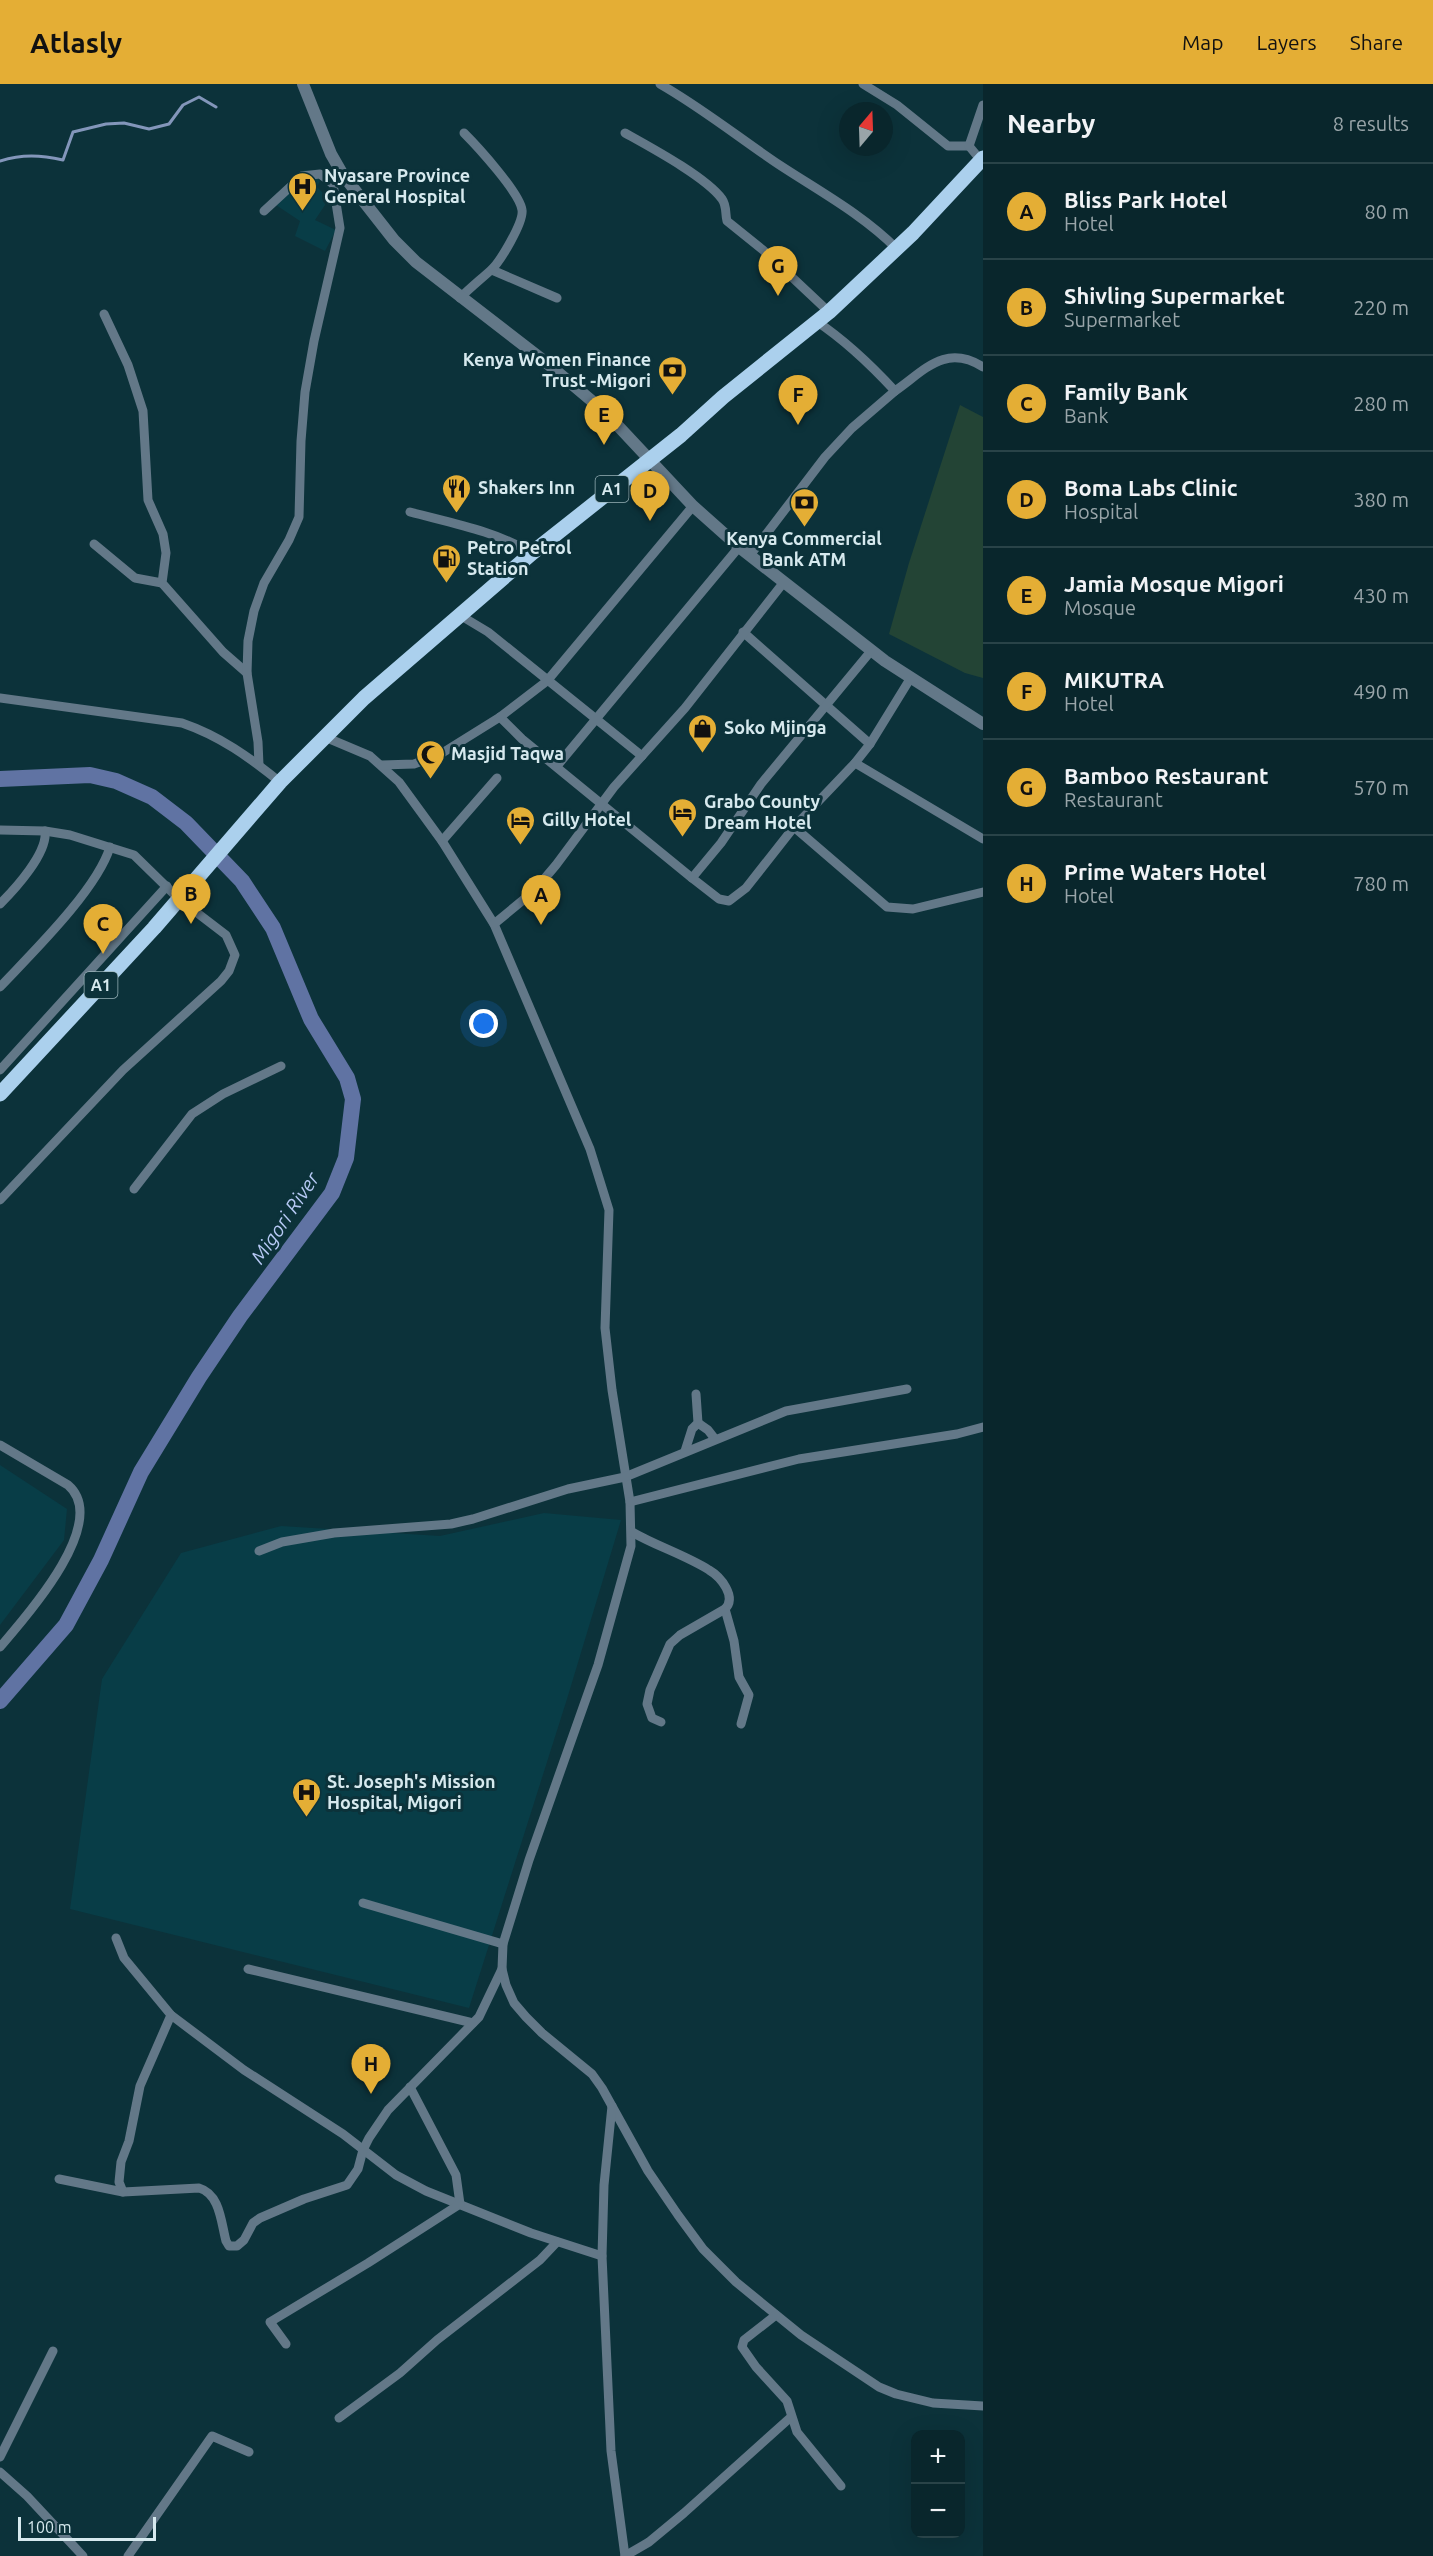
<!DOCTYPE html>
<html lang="en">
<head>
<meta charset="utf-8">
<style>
	body { margin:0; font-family:Ubuntu,sans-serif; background:#122e34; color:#f1f3f6 }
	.controls { position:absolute; right:18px; bottom:18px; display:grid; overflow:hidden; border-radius:12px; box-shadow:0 6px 24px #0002 }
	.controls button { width:54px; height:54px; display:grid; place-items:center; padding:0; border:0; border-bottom:2px solid #294348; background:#09262c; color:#f1f3f6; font:30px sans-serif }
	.compass { position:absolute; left:839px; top:18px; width:54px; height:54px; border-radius:50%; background:#09262c; box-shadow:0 6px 24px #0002; rotate:19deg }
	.scale { position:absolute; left:18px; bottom:15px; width:138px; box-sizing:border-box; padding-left:6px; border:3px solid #d6e9ee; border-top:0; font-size:16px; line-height:21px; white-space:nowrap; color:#d6e9ee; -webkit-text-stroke:4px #0c323a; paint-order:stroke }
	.you { position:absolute; left:484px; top:940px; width:21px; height:21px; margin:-15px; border:4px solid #fff; border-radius:50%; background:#1a73e8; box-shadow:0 0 0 9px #1a73e833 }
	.badge { display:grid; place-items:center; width:39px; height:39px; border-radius:50%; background:#e4ae35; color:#111; font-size:20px; font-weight:700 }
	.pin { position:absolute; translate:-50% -50px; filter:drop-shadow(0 2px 3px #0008) }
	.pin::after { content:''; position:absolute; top:32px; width:21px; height:18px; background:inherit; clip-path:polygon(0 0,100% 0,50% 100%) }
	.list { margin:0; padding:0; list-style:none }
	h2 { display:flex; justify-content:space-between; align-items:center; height:78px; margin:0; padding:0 24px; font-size:26px }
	h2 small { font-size:20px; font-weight:400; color:#99a5a9 }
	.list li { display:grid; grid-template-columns:39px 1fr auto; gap:18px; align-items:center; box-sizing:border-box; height:96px; padding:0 24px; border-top:2px solid #294348 }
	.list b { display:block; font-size:22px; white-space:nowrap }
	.list p { margin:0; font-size:20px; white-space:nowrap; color:#99a5a9 }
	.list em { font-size:20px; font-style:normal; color:#99a5a9 }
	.map { position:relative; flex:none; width:983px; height:2472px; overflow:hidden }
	header { display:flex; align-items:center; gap:36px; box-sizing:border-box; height:84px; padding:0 30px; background:#e4ae35; color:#111 }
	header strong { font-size:28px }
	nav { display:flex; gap:33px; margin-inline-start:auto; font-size:21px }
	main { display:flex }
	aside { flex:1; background:#09262c }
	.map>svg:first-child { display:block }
</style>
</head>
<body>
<header>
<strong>Atlasly</strong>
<nav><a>Map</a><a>Layers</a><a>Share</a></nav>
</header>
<main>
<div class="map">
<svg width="983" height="2472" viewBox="0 0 983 2472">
	<rect width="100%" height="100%" fill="#0c323a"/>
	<g fill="#083d47">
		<polygon points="306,86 311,87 320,97 317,103 324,110 322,114 327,118 315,136 336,146 325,167 295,152 300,137 270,117 297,89"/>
		<polygon points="0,1381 67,1425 64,1456 0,1541"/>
		<polygon points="544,1429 621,1436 567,1615 469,1924 70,1825 102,1595 181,1469 281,1442 440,1452"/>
	</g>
	<polygon fill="#234435" points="960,321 983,333 983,594 965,589 889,550 909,479"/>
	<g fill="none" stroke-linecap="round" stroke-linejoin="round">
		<path stroke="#8396ba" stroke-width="3" d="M0,77C22,70 41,71 63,76L73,48L106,40L124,39L149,45L169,40L183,21L199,13L216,23"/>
		<polyline stroke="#6073a3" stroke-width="16" points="0,695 90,691 116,697 152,713 186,739 242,797 273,844 311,935 347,994 353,1015 346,1074 332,1109 240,1232 199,1293 141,1388 101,1476 66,1541 0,1617"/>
		<g stroke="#637888" stroke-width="9">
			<path d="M660,0C702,24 738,53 778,80C819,107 862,130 897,165"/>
			<polyline points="863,0 897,21 948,62 969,62"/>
			<polyline points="983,21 969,62 983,79"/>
			<path d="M625,49C650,63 706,93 722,115C727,122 725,130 727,137L763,166L829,228"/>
			<polyline points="264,127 302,92 320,90 333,100"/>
			<polyline points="492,186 557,214"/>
			<path d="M460,214C470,204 480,196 491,186C500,178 524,138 522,126C520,109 477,62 464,49"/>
			<polyline points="104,230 128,281 143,327 148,416 163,450 166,469 162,499 223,568 247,589"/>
			<path d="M816,237C846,257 871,281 895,307C924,287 945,259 983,283"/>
			<path d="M410,428C451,439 495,447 532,469"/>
			<polyline points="94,460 135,494 162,499"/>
			<polyline points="751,470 825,373 852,344 895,307"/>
			<polyline points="458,530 488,548 642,672"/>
			<polyline points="743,548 870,660"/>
			<path d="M0,614L182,639C220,652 249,673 280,698"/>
			<polyline points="500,633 522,655 692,794 719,815 729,817 746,804 794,743 855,679 870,660 910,595"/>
			<polyline points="325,653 370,672 399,698 442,757 494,840 590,1065 609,1126 605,1244 612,1306 630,1418 631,1462 598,1581 529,1776 503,1860 502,1885 506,1901 514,1919 526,1933 542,1949 592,1990 602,2004 648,2087 678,2131 703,2165 736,2198 801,2251 879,2303 896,2310 933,2319 983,2322"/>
			<polyline points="855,679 983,755"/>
			<polyline points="259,681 258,658 247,589 248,557 254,527 264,499 289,456 299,433 301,357 305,308 314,257 340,144 333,100 343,91"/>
			<polyline points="382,681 414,680 439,671 500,633 547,597 693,422"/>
			<polyline points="557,682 739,463"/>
			<polyline points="794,743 887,823 913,825 983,808"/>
			<polyline points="0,746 45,747 70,751 134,771 179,815 226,851 235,871 229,887 221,897 123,986 0,1116"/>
			<polyline points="442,757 497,694"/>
			<polyline points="692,794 721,759 761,700 871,567"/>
			<path d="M0,820C15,805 48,769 45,747"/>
			<polyline points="494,840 534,807 556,781 614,703 685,624 784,498"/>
			<path d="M0,903C31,870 97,806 110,763"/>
			<polyline points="0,986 167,802"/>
			<polyline points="134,1105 192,1030 223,1010 281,982"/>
			<polyline points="698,1339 708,1346 715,1355"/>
			<path d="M0,1361L68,1401C111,1438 26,1533 0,1563"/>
			<polyline points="685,1367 692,1345 698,1339 696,1310"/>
			<polyline points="630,1418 799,1375 957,1350 983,1343"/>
			<path d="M632,1448C656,1462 685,1471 709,1486C721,1493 737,1513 725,1525L680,1551L670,1560L650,1606L647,1620L652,1634L661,1638"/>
			<polyline points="259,1467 282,1458 334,1449 451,1440 473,1435 568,1405 625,1393 786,1327 907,1305"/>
			<polyline points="725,1525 734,1557 739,1593 749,1611 741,1640"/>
			<polyline points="363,1819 503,1860"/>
			<polyline points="116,1854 124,1874 171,1931 244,1986 343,2050 396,2091 426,2107 531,2149 602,2172"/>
			<polyline points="248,1885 473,1939"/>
			<path d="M171,1931L140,2002L129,2057L121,2078L119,2098L123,2108L199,2104C220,2110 221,2138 226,2157L229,2162H237L244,2156L253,2139L260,2134L304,2115L347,2101L358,2085L363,2066L369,2054L388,2026L479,1933L502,1885"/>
			<polyline points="612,2022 604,2101 602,2172 611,2367 625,2472"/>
			<polyline points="59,2095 123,2108"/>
			<polyline points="776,2231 744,2256 742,2263 756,2283 787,2317 797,2348 841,2402"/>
			<polyline points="286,2260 270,2238 368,2179 460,2120 456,2091 410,2003"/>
			<polyline points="339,2334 400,2289 437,2256 540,2176 557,2158"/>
			<polyline points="0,2373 53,2267"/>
			<polyline points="0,2388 27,2412 83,2472"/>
			<polyline points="128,2472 212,2352 249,2368"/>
			<polyline points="625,2472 649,2458 684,2429 791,2333"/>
		</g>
		<polyline stroke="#637888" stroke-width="12" points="303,0 331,70 343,91 394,156 416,178 548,280 605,328 693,422 739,463 885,577 983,640"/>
		<polyline stroke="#abd0ed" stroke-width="15" points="0,1010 154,844 280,698 364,614 532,469 681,351 723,313 829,228 913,149 983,74"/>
	</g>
	<defs>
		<symbol id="hospital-pin" viewBox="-11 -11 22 30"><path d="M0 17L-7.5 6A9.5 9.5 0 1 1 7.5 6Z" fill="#e4ae35" stroke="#0c323a"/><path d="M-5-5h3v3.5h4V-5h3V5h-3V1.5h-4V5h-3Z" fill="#111"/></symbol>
		<symbol id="bank-pin" viewBox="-11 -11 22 30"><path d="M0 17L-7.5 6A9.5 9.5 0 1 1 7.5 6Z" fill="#e4ae35" stroke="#0c323a"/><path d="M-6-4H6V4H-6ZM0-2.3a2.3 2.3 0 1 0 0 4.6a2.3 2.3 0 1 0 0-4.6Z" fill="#111"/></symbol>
		<symbol id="restaurant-pin" viewBox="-11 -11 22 30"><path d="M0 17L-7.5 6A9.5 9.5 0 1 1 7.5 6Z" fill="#e4ae35" stroke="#0c323a"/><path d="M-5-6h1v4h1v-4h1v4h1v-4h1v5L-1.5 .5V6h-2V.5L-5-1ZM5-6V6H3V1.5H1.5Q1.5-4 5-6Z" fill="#111"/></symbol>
		<symbol id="fuel-pin" viewBox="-11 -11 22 30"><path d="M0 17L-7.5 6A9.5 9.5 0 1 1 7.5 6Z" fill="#e4ae35" stroke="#0c323a"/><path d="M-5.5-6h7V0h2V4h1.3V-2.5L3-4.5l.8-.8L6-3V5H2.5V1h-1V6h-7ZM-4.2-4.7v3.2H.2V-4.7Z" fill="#111"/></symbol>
		<symbol id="shop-pin" viewBox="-11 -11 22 30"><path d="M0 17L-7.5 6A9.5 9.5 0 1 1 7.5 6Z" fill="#e4ae35" stroke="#0c323a"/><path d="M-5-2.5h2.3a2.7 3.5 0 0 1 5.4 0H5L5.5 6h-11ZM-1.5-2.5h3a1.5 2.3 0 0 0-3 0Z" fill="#111"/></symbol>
		<symbol id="mosque-pin" viewBox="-11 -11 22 30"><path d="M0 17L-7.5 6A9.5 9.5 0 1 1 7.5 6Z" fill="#e4ae35" stroke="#0c323a"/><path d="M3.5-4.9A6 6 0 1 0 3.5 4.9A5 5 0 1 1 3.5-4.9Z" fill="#111"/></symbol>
		<symbol id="hotel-pin" viewBox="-11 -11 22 30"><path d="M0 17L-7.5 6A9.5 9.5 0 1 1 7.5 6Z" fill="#e4ae35" stroke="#0c323a"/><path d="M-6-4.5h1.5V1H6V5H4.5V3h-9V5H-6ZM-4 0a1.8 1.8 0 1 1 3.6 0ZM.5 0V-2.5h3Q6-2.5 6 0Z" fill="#111"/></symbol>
	</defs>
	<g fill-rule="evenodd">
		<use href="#hospital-pin" x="286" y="86" width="33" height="45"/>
		<use href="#bank-pin" x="656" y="270" width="33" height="45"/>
		<use href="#restaurant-pin" x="440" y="388" width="33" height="45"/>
		<use href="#bank-pin" x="788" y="402" width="33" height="45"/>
		<use href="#fuel-pin" x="430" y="458" width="33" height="45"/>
		<use href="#shop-pin" x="686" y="628" width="33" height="45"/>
		<use href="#mosque-pin" x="414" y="654" width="33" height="45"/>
		<use href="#hotel-pin" x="666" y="712" width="33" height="45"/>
		<use href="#hotel-pin" x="504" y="720" width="33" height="45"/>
		<use href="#hospital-pin" x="290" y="1692" width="33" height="45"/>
	</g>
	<g text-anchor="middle" stroke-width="6" stroke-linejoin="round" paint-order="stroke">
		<g fill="#0c323a" stroke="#99b2b8" stroke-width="1.5">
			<rect x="595.5" y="392" width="33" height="26" rx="4.5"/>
			<rect x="84.5" y="888" width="33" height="26" rx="4.5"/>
		</g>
		<g font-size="16" font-weight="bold" fill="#d6e9ee">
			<text x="612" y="411">A1</text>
			<text x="101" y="907">A1</text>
		</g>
		<g font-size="18" font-weight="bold" fill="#d6e9ee" stroke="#0c323a" text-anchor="start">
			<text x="324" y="98">Nyasare Province<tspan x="324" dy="21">General Hospital</tspan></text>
			<text x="651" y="282" text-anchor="end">Kenya Women Finance<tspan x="651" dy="21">Trust -Migori</tspan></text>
			<text x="478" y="410">Shakers Inn</text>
			<text x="804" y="461" text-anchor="middle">Kenya Commercial<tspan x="804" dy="21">Bank ATM</tspan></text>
			<text x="467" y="470">Petro Petrol<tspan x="467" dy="21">Station</tspan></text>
			<text x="724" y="650">Soko Mjinga</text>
			<text x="451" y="676">Masjid Taqwa</text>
			<text x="704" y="724">Grabo County<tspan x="704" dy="21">Dream Hotel</tspan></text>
			<text x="542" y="742">Gilly Hotel</text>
			<text x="327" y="1704">St. Joseph's Mission<tspan x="327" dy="21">Hospital, Migori</tspan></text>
		</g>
		<g font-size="20" font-style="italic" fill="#b6c9f4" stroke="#0c323a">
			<text transform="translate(285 1134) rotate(-56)" y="7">Migori River</text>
		</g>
	</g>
</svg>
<div class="controls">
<button>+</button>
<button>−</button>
</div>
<svg class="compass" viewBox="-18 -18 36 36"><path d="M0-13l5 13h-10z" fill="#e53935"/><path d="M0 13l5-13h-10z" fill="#99a5a9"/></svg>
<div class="scale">100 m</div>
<div class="you"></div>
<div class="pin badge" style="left:541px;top:841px">A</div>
<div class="pin badge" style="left:191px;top:840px">B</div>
<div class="pin badge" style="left:103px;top:870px">C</div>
<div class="pin badge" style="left:650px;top:437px">D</div>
<div class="pin badge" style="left:604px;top:361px">E</div>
<div class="pin badge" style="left:798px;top:341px">F</div>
<div class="pin badge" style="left:778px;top:212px">G</div>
<div class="pin badge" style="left:371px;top:2010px">H</div>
</div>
<aside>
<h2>Nearby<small>8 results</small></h2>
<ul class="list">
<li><span class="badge">A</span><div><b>Bliss Park Hotel</b><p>Hotel</p></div><em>80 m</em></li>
<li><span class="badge">B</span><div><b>Shivling Supermarket</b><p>Supermarket</p></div><em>220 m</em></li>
<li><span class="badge">C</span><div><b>Family Bank</b><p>Bank</p></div><em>280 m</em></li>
<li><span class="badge">D</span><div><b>Boma Labs Clinic</b><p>Hospital</p></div><em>380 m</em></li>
<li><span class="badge">E</span><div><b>Jamia Mosque Migori</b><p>Mosque</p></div><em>430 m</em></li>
<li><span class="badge">F</span><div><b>MIKUTRA</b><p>Hotel</p></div><em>490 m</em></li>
<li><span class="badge">G</span><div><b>Bamboo Restaurant</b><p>Restaurant</p></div><em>570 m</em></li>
<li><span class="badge">H</span><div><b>Prime Waters Hotel</b><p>Hotel</p></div><em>780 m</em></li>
</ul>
</aside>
</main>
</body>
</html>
